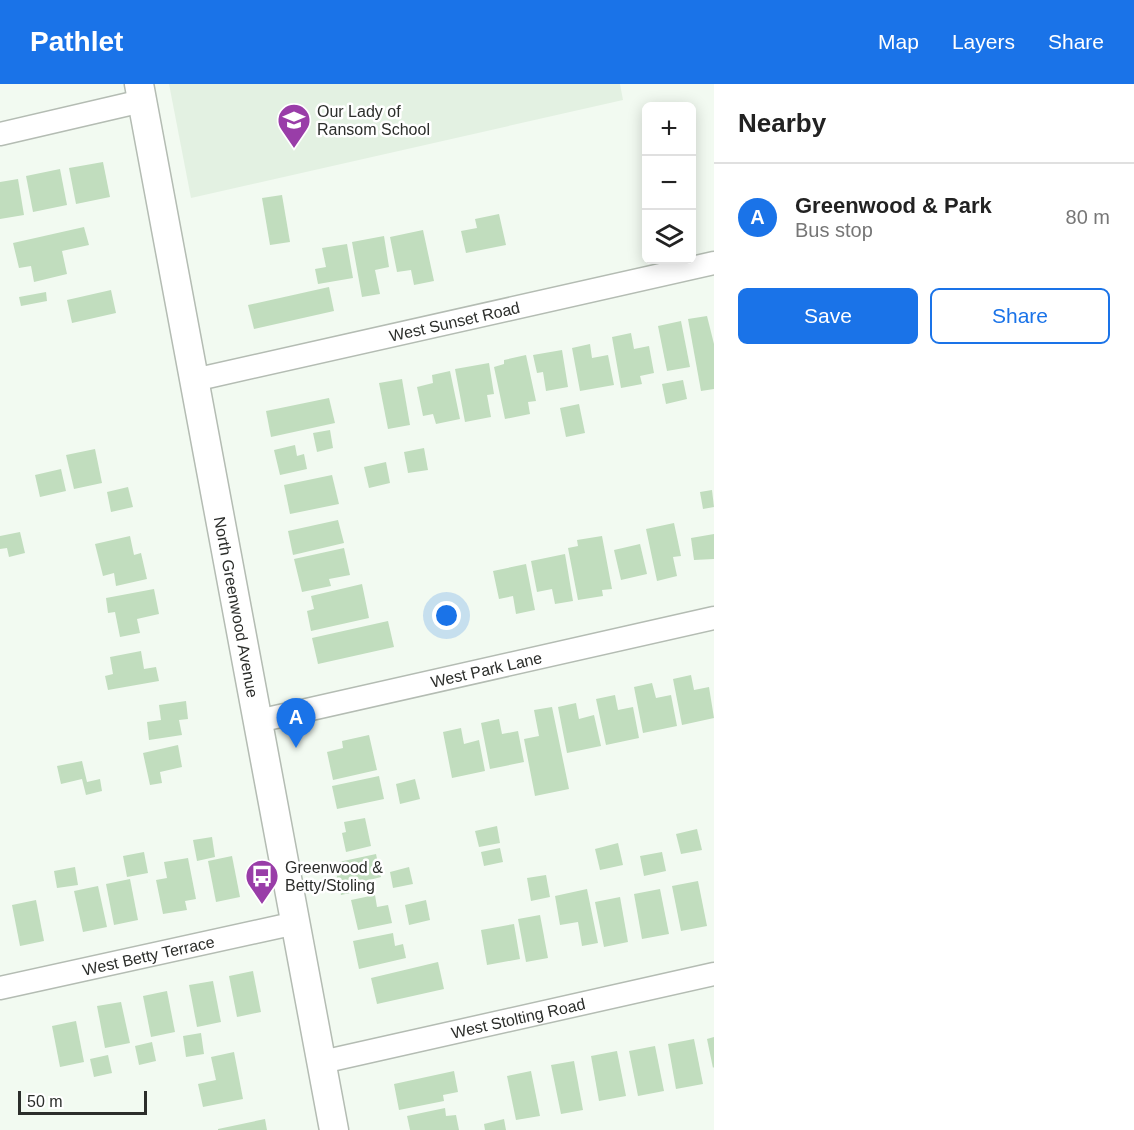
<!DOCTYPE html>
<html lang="en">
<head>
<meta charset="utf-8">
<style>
	body { margin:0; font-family:Helvetica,sans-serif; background:#f6f6f6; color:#222 }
	.controls { position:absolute; right:18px; top:18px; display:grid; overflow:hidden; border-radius:9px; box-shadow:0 3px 15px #0003 }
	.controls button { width:54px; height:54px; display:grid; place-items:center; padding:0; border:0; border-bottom:2px solid #e0e0e0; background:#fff; color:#222; font:30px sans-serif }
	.scale { position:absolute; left:18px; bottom:15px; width:129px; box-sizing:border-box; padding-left:6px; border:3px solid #2c2e2b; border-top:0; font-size:16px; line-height:21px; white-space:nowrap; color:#2c2e2b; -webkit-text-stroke:4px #fff; paint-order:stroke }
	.you { position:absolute; left:447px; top:532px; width:21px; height:21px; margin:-15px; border:4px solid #fff; border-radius:50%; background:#1a73e8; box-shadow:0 0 0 9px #1a73e833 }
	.badge { display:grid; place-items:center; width:39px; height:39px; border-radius:50%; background:#1a73e8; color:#fff; font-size:20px; font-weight:700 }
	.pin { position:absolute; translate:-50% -50px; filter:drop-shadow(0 2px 3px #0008) }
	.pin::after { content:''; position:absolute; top:32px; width:21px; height:18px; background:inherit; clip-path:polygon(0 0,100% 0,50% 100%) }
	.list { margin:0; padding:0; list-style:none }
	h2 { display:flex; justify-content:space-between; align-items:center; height:78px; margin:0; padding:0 24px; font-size:26px }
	h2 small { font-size:20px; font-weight:400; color:#767676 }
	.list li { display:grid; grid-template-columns:39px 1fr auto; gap:18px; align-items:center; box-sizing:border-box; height:108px; padding:0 24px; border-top:2px solid #e0e0e0 }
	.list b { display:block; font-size:22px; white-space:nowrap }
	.list p { margin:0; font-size:20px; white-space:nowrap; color:#767676 }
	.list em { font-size:20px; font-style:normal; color:#767676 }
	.actions { display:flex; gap:12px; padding:18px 24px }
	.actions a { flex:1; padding:14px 0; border:2px solid #1a73e8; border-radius:9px; text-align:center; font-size:21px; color:#1a73e8 }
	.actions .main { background:#1a73e8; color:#fff }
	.icon { flex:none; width:33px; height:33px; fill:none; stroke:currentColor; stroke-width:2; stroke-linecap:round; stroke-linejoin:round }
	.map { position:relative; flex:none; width:714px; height:1046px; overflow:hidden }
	header { display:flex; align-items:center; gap:36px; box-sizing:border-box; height:84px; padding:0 30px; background:#1a73e8; color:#fff }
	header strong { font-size:28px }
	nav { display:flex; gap:33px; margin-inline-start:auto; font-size:21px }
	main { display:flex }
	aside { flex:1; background:#fff }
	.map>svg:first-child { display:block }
</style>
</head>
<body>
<header>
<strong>Pathlet</strong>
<nav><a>Map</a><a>Layers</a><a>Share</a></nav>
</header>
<main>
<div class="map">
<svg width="714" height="1046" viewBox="0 0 714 1046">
	<rect width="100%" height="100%" fill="#f2faf1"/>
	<polygon fill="#e3f1e2" points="169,0 620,0 623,16 191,114"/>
	<g fill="#c1ddbe">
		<polygon points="103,78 110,113 76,120 69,84"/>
		<polygon points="60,85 67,121 33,128 26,92"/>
		<polygon points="18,95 24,131 0,135 0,98"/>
		<polygon points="282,111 290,158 270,161 262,114"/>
		<polygon points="499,130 506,161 466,169 461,147 477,144 475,135"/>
		<polygon points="84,143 89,161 62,167 67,190 34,198 31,182 19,184 13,159"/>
		<polygon points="423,146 434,197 414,201 411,186 397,188 390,153"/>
		<polygon points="384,152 389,183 375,186 380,210 362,213 352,158"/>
		<polygon points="347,160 353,194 318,200 315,185 326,183 322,164"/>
		<polygon points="329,203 334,227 254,245 248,221"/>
		<polygon points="111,206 116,229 72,239 67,216"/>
		<polygon points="46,208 47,217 21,222 19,213"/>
		<polygon points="707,232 714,260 714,305 701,307 688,235"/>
		<polygon points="681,237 690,283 667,287 658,242"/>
		<polygon points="631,249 634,265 649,262 654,289 640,292 642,300 621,304 612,253"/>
		<polygon points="590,260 592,274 608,271 614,301 580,307 572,264"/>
		<polygon points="562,266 568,303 546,307 543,288 537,289 533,271"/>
		<polygon points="526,271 536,317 528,318 530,330 505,335 494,283 504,280 504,276"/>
		<polygon points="489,279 494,310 487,311 491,333 465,338 455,285"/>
		<polygon points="450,287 460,335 436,340 433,330 423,332 417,303 433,299 432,291"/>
		<polygon points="402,295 410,341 388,345 379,299"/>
		<polygon points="683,296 687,315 666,320 662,300"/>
		<polygon points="329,314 335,339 271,353 266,327"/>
		<polygon points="579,320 585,349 566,353 560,324"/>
		<polygon points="330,346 333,364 317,368 313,349"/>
		<polygon points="295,361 297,372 304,370 307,385 280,391 274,366"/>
		<polygon points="424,364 428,386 408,389 404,368"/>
		<polygon points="95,365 102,399 74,405 66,371"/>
		<polygon points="386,378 390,399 369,404 364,383"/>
		<polygon points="61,385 66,407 40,413 35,391"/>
		<polygon points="332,391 339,420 290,430 284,401"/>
		<polygon points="128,403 133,423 111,428 107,408"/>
		<polygon points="712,406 714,423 703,425 700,408"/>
		<polygon points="338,436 344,459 293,471 288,447"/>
		<polygon points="674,439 681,472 673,473 677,492 657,497 646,445"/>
		<polygon points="20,448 25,469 9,473 7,464 0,465 0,452"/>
		<polygon points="714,450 714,475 694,476 691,454"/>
		<polygon points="130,452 134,471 141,469 147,495 116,502 114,489 103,492 95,460"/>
		<polygon points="602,452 612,505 602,506 603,512 578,516 568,464 578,462 577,456"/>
		<polygon points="640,460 647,490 621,496 614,466"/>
		<polygon points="344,464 350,491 329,495 331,502 302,508 294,475"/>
		<polygon points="565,470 573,517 555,520 552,505 537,508 531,477"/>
		<polygon points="526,480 535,526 516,530 513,512 499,515 493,487"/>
		<polygon points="362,500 369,534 311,547 307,527 314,525 311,512"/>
		<polygon points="154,505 159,530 137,535 140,549 120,553 115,528 108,529 106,514"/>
		<polygon points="388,537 394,563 318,580 312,554"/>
		<polygon points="141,567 144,585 156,583 159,597 108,606 105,592 113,590 110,573"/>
		<polygon points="691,591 694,606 709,603 714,634 682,641 673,595"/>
		<polygon points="652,599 656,614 671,611 677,642 643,649 634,603"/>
		<polygon points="615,611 618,626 633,623 639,654 606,661 596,615"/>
		<polygon points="186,617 188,635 179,636 182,651 149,656 147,638 161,636 159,621"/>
		<polygon points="576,619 579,635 594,631 601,662 567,669 558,623"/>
		<polygon points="552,623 569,705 535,712 524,655 539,652 534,626"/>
		<polygon points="499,635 502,650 518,647 524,678 490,685 481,639"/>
		<polygon points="461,644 464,660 479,656 485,687 452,694 443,648"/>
		<polygon points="369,651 377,686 333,696 327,668 343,664 342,657"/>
		<polygon points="178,661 182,683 160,688 162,699 150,701 143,669"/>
		<polygon points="82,677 87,698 100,695 102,707 86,711 82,695 61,700 57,682"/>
		<polygon points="379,692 384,715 337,725 332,702"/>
		<polygon points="415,695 420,715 400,720 396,700"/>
		<polygon points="365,734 371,762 346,768 342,749 346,748 344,738"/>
		<polygon points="497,742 500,759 479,763 475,747"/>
		<polygon points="697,745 702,766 681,770 676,750"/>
		<polygon points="212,753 215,773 197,777 193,756"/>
		<polygon points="618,759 623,781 600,786 595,765"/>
		<polygon points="500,764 503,778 484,782 481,768"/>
		<polygon points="144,768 148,789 127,793 123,772"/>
		<polygon points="662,768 666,787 644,792 640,772"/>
		<polygon points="376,770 381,793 362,798 364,806 341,811 334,779"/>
		<polygon points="232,772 240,813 216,818 208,777"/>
		<polygon points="188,774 196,815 185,817 187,826 163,830 156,796 167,794 164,778"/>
		<polygon points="75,783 78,801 57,804 54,787"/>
		<polygon points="409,783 413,800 393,804 390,788"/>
		<polygon points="546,791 550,813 531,817 527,794"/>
		<polygon points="130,795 138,836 114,841 106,800"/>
		<polygon points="698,797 707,842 681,847 672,802"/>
		<polygon points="98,802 107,843 83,848 74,807"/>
		<polygon points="587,805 598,859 582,862 578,838 560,841 555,812"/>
		<polygon points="660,805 669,850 642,855 634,810"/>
		<polygon points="375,811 377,823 388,821 392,839 358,846 351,816"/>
		<polygon points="620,813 628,858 604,863 595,818"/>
		<polygon points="36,816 44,857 20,862 12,821"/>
		<polygon points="426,816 430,836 409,841 405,821"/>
		<polygon points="540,831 548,874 526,878 518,835"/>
		<polygon points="514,840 520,875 487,881 481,846"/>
		<polygon points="393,849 395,862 403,860 406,874 359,885 353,857"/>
		<polygon points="438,878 444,905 377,920 371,894"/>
		<polygon points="253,887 261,928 237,933 229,892"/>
		<polygon points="213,897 221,938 197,943 189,901"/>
		<polygon points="167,907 175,948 151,953 143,912"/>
		<polygon points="121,918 130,959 105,964 97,922"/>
		<polygon points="76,937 84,978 60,983 52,942"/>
		<polygon points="201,949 204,970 186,973 183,952"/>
		<polygon points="714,953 714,983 713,984 707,955"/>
		<polygon points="694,955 703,1000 676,1005 668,960"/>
		<polygon points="152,958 156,977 139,981 135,962"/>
		<polygon points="655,962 664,1007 638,1012 629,967"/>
		<polygon points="617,967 626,1012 599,1017 591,972"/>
		<polygon points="234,968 243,1015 203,1023 198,1000 216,996 211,973"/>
		<polygon points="108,971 112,989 94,993 90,975"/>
		<polygon points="574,977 583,1026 561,1030 551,981"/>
		<polygon points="454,987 458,1008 443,1011 444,1017 399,1026 394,1000"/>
		<polygon points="531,987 540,1032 516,1036 507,992"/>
		<polygon points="445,1024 446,1032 456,1031 459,1046 410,1046 407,1032"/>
		<polygon points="265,1035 267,1046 218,1046 218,1045"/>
		<polygon points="504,1035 506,1046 485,1046 484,1040"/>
	</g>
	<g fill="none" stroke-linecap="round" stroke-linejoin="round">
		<defs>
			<g id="minor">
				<polyline points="0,50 142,17"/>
				<path id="s1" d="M194,296L714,179"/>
				<path id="s2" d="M258,637L714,534"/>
				<path id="s3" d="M0,904L296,839"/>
				<path id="s4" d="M322,978L714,890"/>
			</g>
			<g id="major">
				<path id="s5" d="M139,0L334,1046"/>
			</g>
		</defs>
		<use href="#minor" stroke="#b4bcb3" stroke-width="25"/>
		<use href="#major" stroke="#b4bcb3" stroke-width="31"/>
		<use href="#minor" stroke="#fff" stroke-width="22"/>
		<use href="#major" stroke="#fff" stroke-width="28"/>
	</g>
	<defs>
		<symbol id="school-pin" viewBox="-11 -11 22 30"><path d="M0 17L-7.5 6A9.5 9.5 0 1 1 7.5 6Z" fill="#993da8" stroke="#fff"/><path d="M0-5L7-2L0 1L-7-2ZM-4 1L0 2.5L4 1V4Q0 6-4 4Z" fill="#fff"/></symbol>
		<symbol id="bus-pin" viewBox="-11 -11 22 30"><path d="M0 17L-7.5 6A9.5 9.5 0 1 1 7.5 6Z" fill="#993da8" stroke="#fff"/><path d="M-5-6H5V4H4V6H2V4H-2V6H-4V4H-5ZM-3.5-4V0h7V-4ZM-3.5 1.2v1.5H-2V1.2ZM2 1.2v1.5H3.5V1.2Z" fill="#fff"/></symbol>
	</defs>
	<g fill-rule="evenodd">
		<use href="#school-pin" x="275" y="17" width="38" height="52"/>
		<use href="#bus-pin" x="243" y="773" width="38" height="52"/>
	</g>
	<g text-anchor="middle" stroke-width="5" stroke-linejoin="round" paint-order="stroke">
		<g font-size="16" fill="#2c2e2b" stroke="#fff" text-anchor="start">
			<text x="317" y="33">Our Lady of<tspan x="317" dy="18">Ransom School</tspan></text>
			<text x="285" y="789">Greenwood &amp;<tspan x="285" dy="18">Betty/Stoling</tspan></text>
		</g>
		<g font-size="16" fill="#2c2e2b" stroke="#fff">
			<text dy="6" stroke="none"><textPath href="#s1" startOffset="267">West Sunset Road</textPath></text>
			<text dy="6" stroke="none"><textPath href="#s5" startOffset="532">North Greenwood Avenue</textPath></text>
			<text dy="6" stroke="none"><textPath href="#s2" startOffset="234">West Park Lane</textPath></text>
			<text dy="6" stroke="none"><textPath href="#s3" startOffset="152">West Betty Terrace</textPath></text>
			<text dy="6" stroke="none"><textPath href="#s4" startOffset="201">West Stolting Road</textPath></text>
		</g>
	</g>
</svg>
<div class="controls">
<button>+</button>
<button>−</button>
<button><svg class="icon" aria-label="layers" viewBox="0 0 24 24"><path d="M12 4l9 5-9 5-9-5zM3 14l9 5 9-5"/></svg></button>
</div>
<div class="scale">50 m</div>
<div class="you"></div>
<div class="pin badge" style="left:296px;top:664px">A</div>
</div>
<aside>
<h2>Nearby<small></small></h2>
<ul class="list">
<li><span class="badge">A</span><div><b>Greenwood &amp; Park</b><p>Bus stop</p></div><em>80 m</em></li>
</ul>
<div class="actions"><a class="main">Save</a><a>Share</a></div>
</aside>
</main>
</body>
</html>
